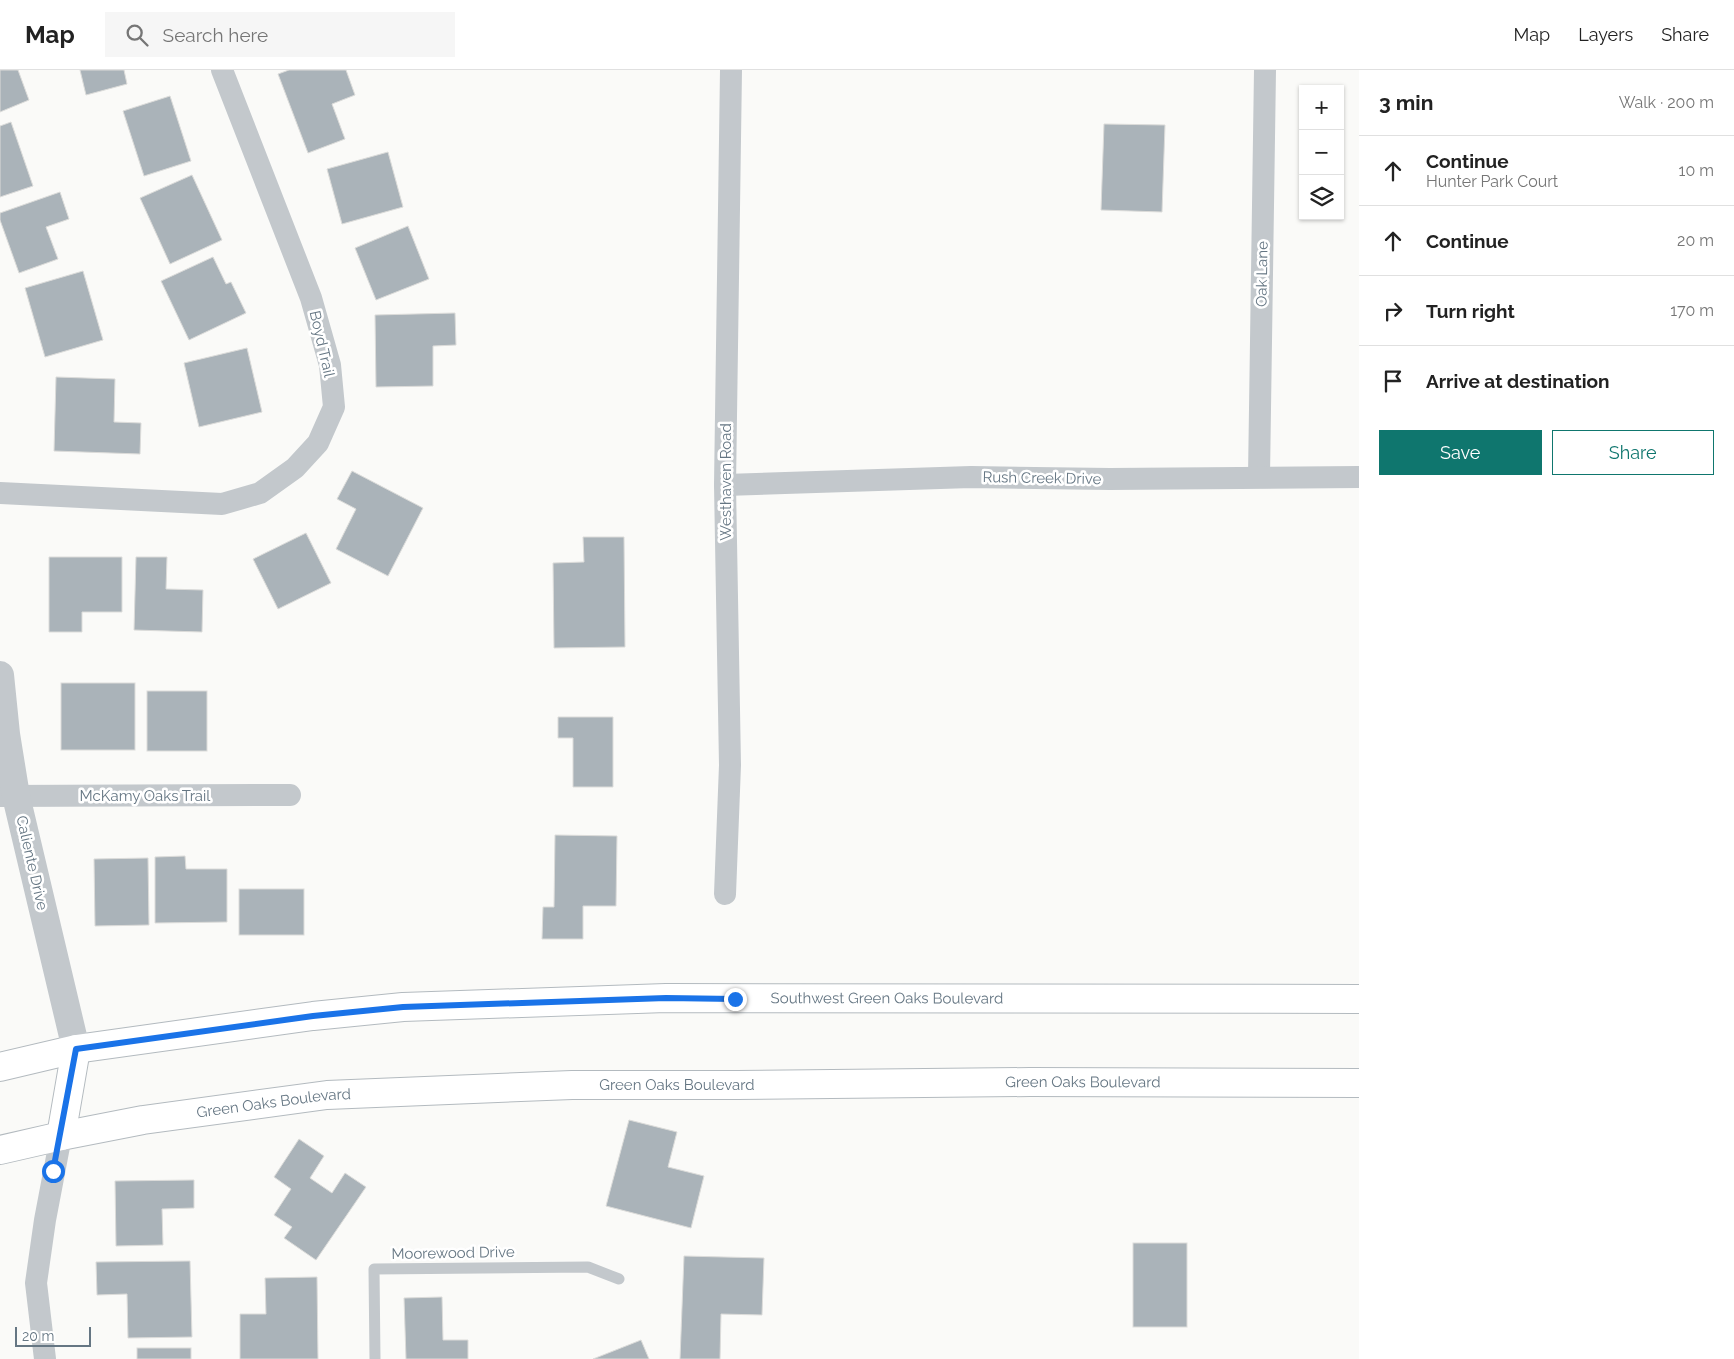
<!DOCTYPE html>
<html lang="en">
<head>
<meta charset="utf-8">
<style>
	body { margin:0; font-family:Raleway,sans-serif; background:#f6f6f6; color:#222 }
	.controls { position:absolute; right:15px; top:15px; display:grid; overflow:hidden; border-radius:0px; box-shadow:0 1px 4px #0004 }
	.controls button { width:45px; height:45px; display:grid; place-items:center; padding:0; border:0; border-bottom:1px solid #e0e0e0; background:#fff; color:#222; font:25px sans-serif }
	.scale { position:absolute; left:15px; bottom:12px; width:76px; box-sizing:border-box; padding-left:5px; border:2px solid #657683; border-top:0; font-size:14px; line-height:18px; white-space:nowrap; color:#657683; -webkit-text-stroke:4px #fff; paint-order:stroke }
	.stop { position:absolute; width:15px; height:15px; margin:-11px; border:4px solid #1a73e8; border-radius:50%; background:#fff }
	.stop.end { background:#1a73e8; border-color:#fff; box-shadow:0 1px 5px #0008 }
	.list { margin:0; padding:0; list-style:none }
	h2 { display:flex; justify-content:space-between; align-items:center; height:65px; margin:0; padding:0 20px; font-size:21px }
	h2 small { font-size:16px; font-weight:400; color:#767676 }
	.list li { display:grid; grid-template-columns:32px 1fr auto; gap:15px; align-items:center; box-sizing:border-box; height:70px; padding:0 20px; border-top:1px solid #e0e0e0 }
	.list b { display:block; font-size:19px; white-space:nowrap }
	.list p { margin:0; font-size:16px; white-space:nowrap; color:#767676 }
	.list em { font-size:16px; font-style:normal; color:#767676 }
	.actions { display:flex; gap:10px; padding:15px 20px }
	.actions a { flex:1; padding:11px 0; border:1px solid #0f766e; border-radius:0px; text-align:center; font-size:18px; color:#0f766e }
	.actions .main { background:#0f766e; color:#fff }
	.icon { flex:none; width:28px; height:28px; fill:none; stroke:currentColor; stroke-width:2; stroke-linecap:round; stroke-linejoin:round }
	.map { position:relative; flex:none; width:1359px; height:1289px; overflow:hidden }
	header { display:flex; align-items:center; gap:30px; box-sizing:border-box; height:70px; padding:0 25px; background:#fff; border-bottom:1px solid #e0e0e0 }
	header strong { font-size:24px }
	nav { display:flex; gap:28px; margin-inline-start:auto; font-size:18px }
	.search { width:350px; height:45px; background:#f6f6f6; display:flex; align-items:center; gap:12px; box-sizing:border-box; padding:0 18px; border-radius:0px; color:#767676; font-size:19px }
	main { display:flex }
	aside { flex:1; background:#fff }
	.map>svg:first-child { display:block }
</style>
</head>
<body>
<header>
<strong>Map</strong>
<div class="search"><svg class="icon" aria-label="search" viewBox="0 0 24 24"><circle cx="10" cy="10" r="6"/><path d="M15 15l6 6"/></svg>Search here</div>
<nav><a>Map</a><a>Layers</a><a>Share</a></nav>
</header>
<main>
<div class="map">
<svg width="1359" height="1289" viewBox="0 0 1359 1289">
	<rect width="100%" height="100%" fill="#fafaf8"/>
	<g fill="#aab3b9" stroke="#dcdcda">
		<polygon points="0,0 18,0 29,30 0,42"/>
		<polygon points="80,0 124,0 127,14 86,25"/>
		<polygon points="289,0 346,0 355,25 332,34 345,69 308,83 278,4"/>
		<polygon points="170,26 191,91 144,106 123,41"/>
		<polygon points="11,52 33,116 0,127 0,56"/>
		<polygon points="1104,54 1165,55 1162,142 1101,140"/>
		<polygon points="388,82 403,137 342,154 327,99"/>
		<polygon points="192,105 222,170 170,194 140,128"/>
		<polygon points="60,122 69,149 46,157 58,189 19,203 0,150 0,143"/>
		<polygon points="408,156 429,209 376,230 355,178"/>
		<polygon points="213,187 226,214 231,212 246,243 189,270 161,211"/>
		<polygon points="83,201 103,270 45,287 25,218"/>
		<polygon points="455,243 456,275 433,276 433,316 376,317 375,245"/>
		<polygon points="247,278 262,342 199,357 184,293"/>
		<polygon points="56,307 115,309 114,352 141,353 140,384 54,381"/>
		<polygon points="352,401 423,438 388,506 336,479 356,439 337,429"/>
		<polygon points="306,463 331,513 278,539 253,489"/>
		<polygon points="583,467 624,467 625,577 554,578 553,493 584,492"/>
		<polygon points="49,487 122,487 122,542 82,542 82,562 49,562"/>
		<polygon points="136,487 167,487 166,519 203,520 202,562 134,560"/>
		<rect x="61" y="613" width="74" height="67"/>
		<rect x="147" y="621" width="60" height="60"/>
		<polygon points="558,647 613,647 613,717 573,717 573,668 558,668"/>
		<polygon points="555,765 617,766 616,836 583,836 583,869 542,869 543,837 554,837"/>
		<polygon points="185,786 186,799 227,799 227,852 155,853 155,787"/>
		<polygon points="148,788 149,855 95,856 94,789"/>
		<rect x="239" y="819" width="65" height="46"/>
		<polygon points="629,1050 677,1062 668,1097 704,1106 691,1158 606,1136"/>
		<polygon points="299,1069 324,1086 310,1108 332,1123 345,1103 366,1117 316,1190 284,1168 292,1157 274,1145 291,1119 274,1107"/>
		<polygon points="194,1110 194,1138 162,1139 163,1175 116,1176 115,1111"/>
		<rect x="1133" y="1173" width="54" height="84"/>
		<polygon points="684,1186 764,1188 762,1245 721,1244 720,1289 680,1289"/>
		<polygon points="190,1191 192,1267 128,1268 127,1224 97,1225 96,1192"/>
		<polygon points="317,1207 318,1289 240,1289 240,1244 266,1244 265,1208"/>
		<polygon points="442,1227 443,1270 468,1270 468,1289 406,1289 404,1228"/>
		<polygon points="641,1270 649,1289 593,1289"/>
		<rect x="137" y="1278" width="54" height="11"/>
	</g>
	<g fill="none" stroke-linecap="round" stroke-linejoin="round">
		<defs>
			<g id="secondary">
				<path id="s1" d="M0,997L76,979L313,946L403,937L666,928L1359,929"/>
				<polyline points="61,1066 76,979"/>
				<path id="s2" d="M0,1080L61,1066L143,1050L327,1025L572,1015H737L1030,1012L1359,1013"/>
			</g>
		</defs>
		<use href="#secondary" stroke="#b3babf" stroke-width="30"/>
		<polyline stroke="#c3c8cc" stroke-width="11" points="375,1289 374,1199 588,1197 619,1209"/>
		<g stroke="#c3c8cc" stroke-width="22">
			<polyline points="1259,407 1265,0"/>
			<polyline points="725,415 971,407 1110,409 1359,407"/>
			<polyline points="0,423 222,434 260,423 295,398 318,373 334,337 330,295 311,228 222,0"/>
			<polyline points="0,726 290,725"/>
			<polyline points="725,824 730,695 725,415 731,0"/>
			<polyline points="45,1289 36,1213 45,1150 61,1066"/>
		</g>
		<polyline stroke="#c3c8cc" stroke-width="28" points="0,605 6,664 16,726 76,979"/>
		<use href="#secondary" stroke="#fff" stroke-width="28"/>
	</g>
	<g fill="none" stroke-linecap="round" stroke-linejoin="round">
		<polyline stroke="#1a73e8" stroke-width="6" points="53,1101 76,979 313,946 403,937 666,928 735,929"/>
	</g>
	<g text-anchor="middle" stroke-width="5" stroke-linejoin="round" paint-order="stroke">
		<g font-size="15" fill="#657683" stroke="#fff">
			<text transform="translate(1262 204) rotate(-89)" y="5">Oak Lane</text>
			<text transform="translate(322 274) rotate(77)" y="5">Boyd Trail</text>
			<text transform="translate(1042 408) rotate(1)" y="5">Rush Creek Drive</text>
			<text transform="translate(726 412) rotate(-90)" y="5">Westhaven Road</text>
			<text x="145" y="731">McKamy Oaks Trail</text>
			<text transform="translate(32 793) rotate(77)" y="5">Caliente Drive</text>
			<text dy="5" stroke="none"><textPath href="#s1" startOffset="892">Southwest Green Oaks Boulevard</textPath></text>
			<text dy="5" stroke="none"><textPath href="#s2" startOffset="1088">Green Oaks Boulevard</textPath></text>
			<text dy="5" stroke="none"><textPath href="#s2" startOffset="682">Green Oaks Boulevard</textPath></text>
			<text dy="5" stroke="none"><textPath href="#s2" startOffset="278">Green Oaks Boulevard</textPath></text>
			<text transform="translate(453 1183) rotate(-1)" y="5">Moorewood Drive</text>
		</g>
	</g>
</svg>
<div class="controls">
<button>+</button>
<button>−</button>
<button><svg class="icon" aria-label="layers" viewBox="0 0 24 24"><path d="M12 4l9 5-9 5-9-5zM3 14l9 5 9-5"/></svg></button>
</div>
<div class="scale">20 m</div>
<div class="stop" style="left:53px;top:1101px"></div>
<div class="stop end" style="left:735px;top:929px"></div>
</div>
<aside>
<h2>3 min<small>Walk · 200 m</small></h2>
<ul class="list">
<li><svg class="icon" aria-label="ahead" viewBox="0 0 24 24"><path d="M12 20V5M6 11l6-6 6 6"/></svg><div><b>Continue</b><p>Hunter Park Court</p></div><em>10 m</em></li>
<li><svg class="icon" aria-label="ahead" viewBox="0 0 24 24"><path d="M12 20V5M6 11l6-6 6 6"/></svg><div><b>Continue</b></div><em>20 m</em></li>
<li><svg class="icon" aria-label="right" viewBox="0 0 24 24"><path d="M7 20v-9h11M14 6l5 5-5 5"/></svg><div><b>Turn right</b></div><em>170 m</em></li>
<li><svg class="icon" aria-label="arrive" viewBox="0 0 24 24"><path d="M6 21V4h12l-3 4 3 4H6"/></svg><div><b>Arrive at destination</b></div></li>
</ul>
<div class="actions"><a class="main">Save</a><a>Share</a></div>
</aside>
</main>
</body>
</html>
